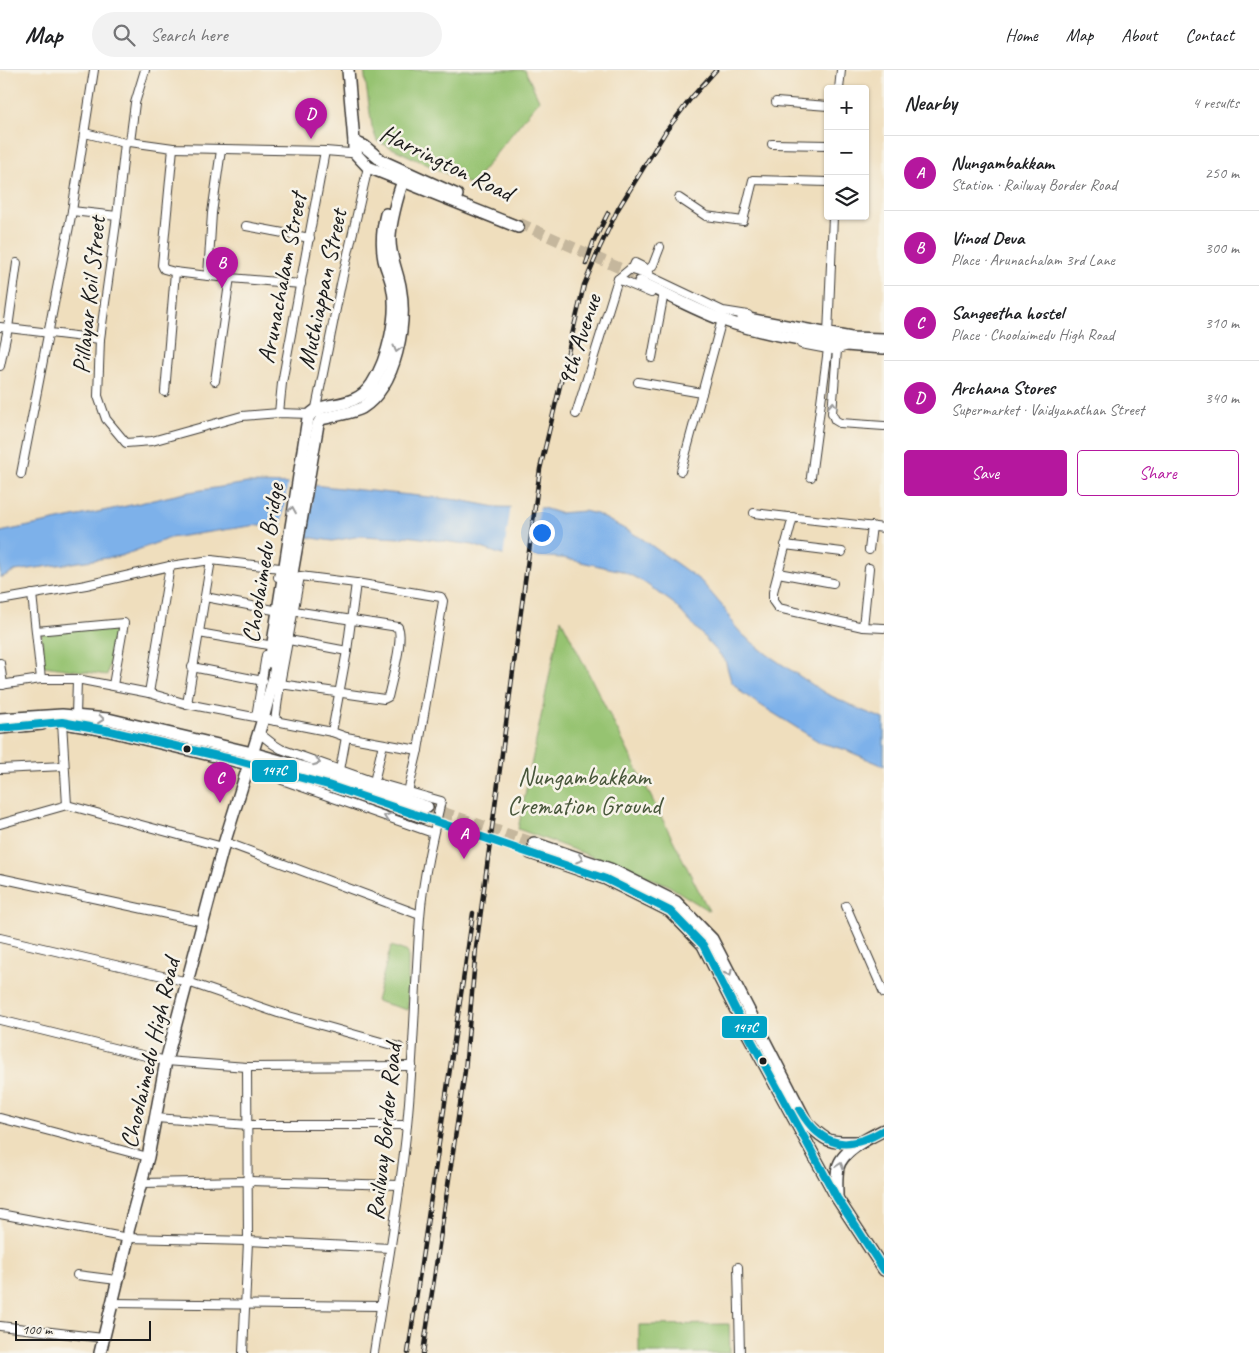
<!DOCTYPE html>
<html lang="en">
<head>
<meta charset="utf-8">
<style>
	body { margin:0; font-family:Caveat,sans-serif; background:#f2f2f2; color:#202124 }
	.controls { position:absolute; right:15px; top:15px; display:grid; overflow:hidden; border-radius:5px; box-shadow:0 1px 4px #0004 }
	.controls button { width:45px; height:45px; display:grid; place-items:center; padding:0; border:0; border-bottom:1px solid #e0e0e0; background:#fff; color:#202124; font:25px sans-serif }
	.scale { position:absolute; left:15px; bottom:12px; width:136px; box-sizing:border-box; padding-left:5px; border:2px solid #1c1c1c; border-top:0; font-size:14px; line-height:18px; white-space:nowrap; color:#1c1c1c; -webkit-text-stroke:4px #f7f3e8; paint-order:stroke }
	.you { position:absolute; left:541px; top:462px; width:18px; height:18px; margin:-12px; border:4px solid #fff; border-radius:50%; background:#1a73e8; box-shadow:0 0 0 8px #1a73e833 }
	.badge { display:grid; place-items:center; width:32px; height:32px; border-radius:50%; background:#b5179e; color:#fff; font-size:16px; font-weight:700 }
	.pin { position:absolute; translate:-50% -41px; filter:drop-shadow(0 1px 2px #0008) }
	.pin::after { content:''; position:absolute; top:26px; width:18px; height:15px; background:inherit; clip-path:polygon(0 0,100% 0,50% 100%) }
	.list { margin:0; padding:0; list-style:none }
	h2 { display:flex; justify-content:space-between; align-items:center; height:65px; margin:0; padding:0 20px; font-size:21px }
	h2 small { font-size:16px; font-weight:400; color:#757577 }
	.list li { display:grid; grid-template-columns:32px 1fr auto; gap:15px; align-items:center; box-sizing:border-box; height:75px; padding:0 20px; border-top:1px solid #e0e0e0 }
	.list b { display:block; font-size:19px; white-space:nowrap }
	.list p { margin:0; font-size:16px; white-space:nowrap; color:#757577 }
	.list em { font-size:16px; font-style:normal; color:#757577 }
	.actions { display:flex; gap:10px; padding:15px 20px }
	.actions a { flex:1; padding:11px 0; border:1px solid #b5179e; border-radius:5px; text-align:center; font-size:18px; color:#b5179e }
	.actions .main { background:#b5179e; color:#fff }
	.icon { flex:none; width:28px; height:28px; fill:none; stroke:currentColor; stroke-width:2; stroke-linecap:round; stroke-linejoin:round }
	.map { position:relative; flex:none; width:884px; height:1283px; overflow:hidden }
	header { display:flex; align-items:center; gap:30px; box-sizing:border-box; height:70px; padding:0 25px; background:#fff; border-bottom:1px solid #e0e0e0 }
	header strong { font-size:24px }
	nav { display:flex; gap:28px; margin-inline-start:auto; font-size:18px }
	.search { width:350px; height:45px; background:#f2f2f2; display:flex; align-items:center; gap:12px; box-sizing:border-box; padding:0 18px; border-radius:28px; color:#757577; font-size:19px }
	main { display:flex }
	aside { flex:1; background:#fff }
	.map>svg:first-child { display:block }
</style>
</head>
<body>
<header>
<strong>Map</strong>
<div class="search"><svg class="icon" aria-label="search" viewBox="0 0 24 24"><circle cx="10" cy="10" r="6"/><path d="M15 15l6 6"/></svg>Search here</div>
<nav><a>Home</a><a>Map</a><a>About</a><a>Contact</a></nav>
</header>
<main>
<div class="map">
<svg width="884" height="1283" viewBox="0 0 884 1283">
	<rect width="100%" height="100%" fill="#f7f3e8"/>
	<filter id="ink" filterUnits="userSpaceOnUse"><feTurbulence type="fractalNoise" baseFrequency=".02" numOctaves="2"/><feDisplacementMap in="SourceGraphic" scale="10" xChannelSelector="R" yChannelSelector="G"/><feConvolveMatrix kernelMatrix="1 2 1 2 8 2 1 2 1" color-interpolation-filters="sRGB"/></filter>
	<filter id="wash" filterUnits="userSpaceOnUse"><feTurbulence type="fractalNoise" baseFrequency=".0096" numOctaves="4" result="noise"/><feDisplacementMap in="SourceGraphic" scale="20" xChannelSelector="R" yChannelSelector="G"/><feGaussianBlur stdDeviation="1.12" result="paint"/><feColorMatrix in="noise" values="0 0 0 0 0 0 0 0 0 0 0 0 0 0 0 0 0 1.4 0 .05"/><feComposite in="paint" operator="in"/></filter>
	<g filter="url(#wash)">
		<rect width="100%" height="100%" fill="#efdebd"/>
		<g fill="#96c371" stroke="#597046">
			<polygon points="364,0 525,0 539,30 471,115 377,71 372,57"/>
			<polygon points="561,549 709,841 666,814 518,759"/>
			<polygon points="117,556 107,605 44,596 41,561"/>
			<polygon points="391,876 408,882 408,940 376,931"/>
			<polygon points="729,1254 730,1283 639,1283 639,1255"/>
		</g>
		<polygon fill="#7db1ea" stroke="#4c6683" points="247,413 302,414 459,430 496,437 543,438 559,443 584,441 597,444 641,468 701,511 724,538 733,554 743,565 768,585 825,623 861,640 884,649 884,696 843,679 821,673 754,631 741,622 731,611 725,590 673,533 642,511 622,501 563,488 502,485 473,475 406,466 399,468 361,466 332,471 306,467 278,455 257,455 170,468 121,486 15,501 0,508 0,462 122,437 189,422"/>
		<g fill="#efdebd">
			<polygon points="288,411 315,413 306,470 281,458"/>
			<polygon points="511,435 540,436 532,488 503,488"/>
		</g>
	</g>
	<g filter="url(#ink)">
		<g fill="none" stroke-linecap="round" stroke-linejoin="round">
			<g stroke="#c5b79d" stroke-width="11" stroke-dasharray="11 5.5" stroke-linecap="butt">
				<polyline points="519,153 642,208"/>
				<polyline points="427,737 534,773"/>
				<polyline points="423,747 530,783"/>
			</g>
			<defs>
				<g id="street">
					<polyline points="839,19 841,0"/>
					<polyline points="776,32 828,36"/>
					<polyline points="85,63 125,73 130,72 173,78 325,81 350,83 358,80"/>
					<polyline points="130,72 135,33 145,0"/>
					<polyline points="125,73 117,146 100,269 98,326 106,349 126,373 152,371 242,346 279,343 310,344"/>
					<polyline points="772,74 828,75"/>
					<polyline points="173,78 162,195 164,199 175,202 208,206 301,214"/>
					<polyline points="679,128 706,146 743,151 753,110 828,112"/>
					<polyline points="72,141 117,146"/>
					<polyline points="246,156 310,168"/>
					<polyline points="632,200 635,193 649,200"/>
					<polyline points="645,204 653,195 660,177"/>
					<polyline points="208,206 212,143 221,80"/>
					<polyline points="651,223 618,209 630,199 645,204 723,241 748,245"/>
					<polyline points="0,257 100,269"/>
					<polyline points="828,265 833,146"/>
					<polyline points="801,274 833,280 845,277"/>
					<polyline points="837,280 832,343 835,350 840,353 884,356"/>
					<polyline points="652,288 663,228"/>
					<polyline points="0,296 8,258 17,193"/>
					<polyline points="215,311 230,207"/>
					<polyline points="638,312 702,323"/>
					<polyline points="165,322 175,202"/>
					<polyline points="318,342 316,338 341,214 368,97"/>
					<polyline points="279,343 282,313 325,81"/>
					<polyline points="576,344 618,209"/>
					<polyline points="681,401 721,253"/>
					<polyline points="21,404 72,141 94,0"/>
					<polyline points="811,407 828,279"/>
					<polyline points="754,443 884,458"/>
					<polyline points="793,447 773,522 773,531 778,538 863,557 884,558"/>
					<polyline points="785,475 842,482"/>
					<polyline points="869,480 872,456"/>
					<polyline points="778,503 833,513"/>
					<polyline points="32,524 41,609"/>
					<polyline points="205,527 274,540"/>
					<polyline points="0,530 86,515 170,496 211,490 280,498 278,507"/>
					<polyline points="863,557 869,498"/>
					<polyline points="36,561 124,553 113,615"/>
					<polyline points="199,563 268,575"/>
					<polyline points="289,570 347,581"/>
					<polyline points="0,593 3,615"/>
					<polyline points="192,597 263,611"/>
					<path d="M280,614L384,629L388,627L389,623C392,609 404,569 398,557L294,541"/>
					<polyline points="0,615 41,609 77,609 149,623 187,634 332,662 346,667 418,680"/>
					<polyline points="149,623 170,496"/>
					<polyline points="187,634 211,490"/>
					<polyline points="76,646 77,609"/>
					<polyline points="256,647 266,585"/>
					<polyline points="275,651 280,614 300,506 356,513 441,527 443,531 418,680 408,722"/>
					<polyline points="62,652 67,735"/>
					<polyline points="332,662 347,581 356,513"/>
					<path d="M259,663L273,674L281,679L374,712L441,731C432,769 423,808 420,847C415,916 414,985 407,1055C400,1131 385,1207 374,1283"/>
					<polyline points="0,699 64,696"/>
					<polyline points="340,700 346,667"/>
					<polyline points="273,702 282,710 433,763"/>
					<polyline points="374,712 383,674"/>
					<polyline points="0,754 67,735 223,777"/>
					<polyline points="225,772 420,845"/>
					<polyline points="0,808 204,852"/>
					<polyline points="846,836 884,923"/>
					<polyline points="0,868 188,912 278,943 399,977"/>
					<polyline points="0,950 166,991 247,997 412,996"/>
					<polyline points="0,1048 148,1087"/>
					<polyline points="156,1048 248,1055 407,1055"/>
					<polyline points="142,1113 248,1111 400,1115"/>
					<polyline points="0,1144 128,1168 248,1171 390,1178"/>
					<polyline points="738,1197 740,1283"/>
					<polyline points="77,1205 117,1210"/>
					<polyline points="112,1233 381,1236"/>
					<polyline points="0,1256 103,1268"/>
					<polyline points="243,1283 248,1171 247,997"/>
				</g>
				<g id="secondary">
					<polyline points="348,0 354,72 354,82 368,97 518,157"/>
					<polyline points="354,72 364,76 382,91 457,125"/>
					<path d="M640,212C667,224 695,240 723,250C775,268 829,275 884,278"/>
					<polyline points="743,248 851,268 884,269"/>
					<path d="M270,592L308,348C319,328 353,343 372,314C388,289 399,245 392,215C390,206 386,198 384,190C381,174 382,160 386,144"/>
					<polyline points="0,649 62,645 108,649 252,683 330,705 427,737"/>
					<polyline points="58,652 106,660 269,699 328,715 423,747"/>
					<polyline points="0,658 42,654"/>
					<path d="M534,773L610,799L676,832L712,869L807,1053C829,1075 831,1072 861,1072"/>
					<polyline points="530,783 606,809 670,841 703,875 749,966 837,1128 884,1200"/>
					<path d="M837,1126C837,1117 836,1107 838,1098C841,1081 870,1067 884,1060"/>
					<path d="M100,1283L128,1168V1161L148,1087L166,991L223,777L263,649L274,607L318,354L321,349C332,346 353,343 362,338C397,315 407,253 400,216C397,201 390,186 390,171C389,157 398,124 403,111"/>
				</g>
			</defs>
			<use href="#street" stroke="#3c3934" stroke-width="10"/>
			<use href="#secondary" stroke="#3c3934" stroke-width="14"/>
			<use href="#street" stroke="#fff" stroke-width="8"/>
			<use href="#secondary" stroke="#fff" stroke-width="11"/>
			<defs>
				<g id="rail">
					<polyline points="586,194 593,173 608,143"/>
					<polyline points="408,1283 473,843"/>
					<polyline points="423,1283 465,1001 476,878 540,399 584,215 600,177 618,139 666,61 692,27 716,0"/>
				</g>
			</defs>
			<use href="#rail" stroke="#1c1c1c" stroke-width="4.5"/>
			<use href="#rail" stroke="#f7f3e8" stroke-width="2.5" stroke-dasharray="8" stroke-linecap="butt"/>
			<defs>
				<g id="bus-1">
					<polyline points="0,658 62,652 106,660 235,690 328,715 606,809 670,841 703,875 749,966 837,1128 884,1200"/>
					<path d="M800,1040C822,1078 848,1082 884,1060"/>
				</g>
			</defs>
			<use href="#bus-1" stroke="#f7f3e8" stroke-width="11"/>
			<use href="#bus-1" stroke="#01a2c5" stroke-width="8"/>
		</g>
		<defs><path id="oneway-chevron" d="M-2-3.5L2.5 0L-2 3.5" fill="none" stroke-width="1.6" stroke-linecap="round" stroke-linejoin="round" transform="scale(1.25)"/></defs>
		<g stroke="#999">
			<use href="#oneway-chevron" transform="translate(397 279) rotate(105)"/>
			<use href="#oneway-chevron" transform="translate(833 335) rotate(-86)"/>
			<use href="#oneway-chevron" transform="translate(292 440) rotate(-81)"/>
			<use href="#oneway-chevron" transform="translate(101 649) rotate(6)"/>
			<use href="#oneway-chevron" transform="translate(317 692) rotate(20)"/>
			<use href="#oneway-chevron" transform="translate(387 747) rotate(-161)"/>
			<use href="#oneway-chevron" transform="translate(580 789) rotate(19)"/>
			<use href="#oneway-chevron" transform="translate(729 903) rotate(63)"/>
			<use href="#oneway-chevron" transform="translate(840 1096) rotate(-72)"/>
		</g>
	</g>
	<g fill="#1c1c1c" stroke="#f7f3e8" stroke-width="2">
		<circle cx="187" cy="679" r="4.5"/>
		<circle cx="763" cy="991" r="4.5"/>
	</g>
	<g text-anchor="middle" stroke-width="5" stroke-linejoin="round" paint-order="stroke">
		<g font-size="25" fill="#1c1c1c" stroke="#f7f3e8">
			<text transform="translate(447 92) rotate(26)" y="9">Harrington Road</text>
			<text transform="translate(281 208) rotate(-79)" y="9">Arunachalam Street</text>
			<text transform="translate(321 219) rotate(-78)" y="9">Muthiappan Street</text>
			<text transform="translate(88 225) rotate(-84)" y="9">Pillayar Koil Street</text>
			<text transform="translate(578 270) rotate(-72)" y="9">9th Avenue</text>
			<text transform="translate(262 493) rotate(-81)" y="9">Choolaimedu Bridge</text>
			<text transform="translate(149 983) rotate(-77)" y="9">Choolaimedu High Road</text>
			<text transform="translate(383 1062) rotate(-84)" y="9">Railway Border Road</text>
		</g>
		<g font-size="25" fill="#47563a" stroke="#f7f3e8">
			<text x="584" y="715">Nungambakkam<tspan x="584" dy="29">Cremation Ground</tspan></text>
		</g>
	</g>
	<g stroke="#f7f3e8" stroke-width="2">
		<rect x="251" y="689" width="47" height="24" rx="5" fill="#01a2c5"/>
		<rect x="721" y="945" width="47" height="24" rx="5" fill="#01a2c5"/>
	</g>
	<g font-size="14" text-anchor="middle" font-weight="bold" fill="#fff">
		<text x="274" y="705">147C</text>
		<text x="745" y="962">147C</text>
	</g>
</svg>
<div class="controls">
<button>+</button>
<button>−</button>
<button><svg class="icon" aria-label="layers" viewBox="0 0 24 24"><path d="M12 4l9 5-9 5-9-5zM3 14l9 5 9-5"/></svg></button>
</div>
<div class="scale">100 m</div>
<div class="you"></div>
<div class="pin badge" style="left:464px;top:789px">A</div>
<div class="pin badge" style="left:222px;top:218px">B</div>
<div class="pin badge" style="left:220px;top:733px">C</div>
<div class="pin badge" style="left:311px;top:69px">D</div>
</div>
<aside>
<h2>Nearby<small>4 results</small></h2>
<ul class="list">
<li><span class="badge">A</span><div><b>Nungambakkam</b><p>Station · Railway Border Road</p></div><em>250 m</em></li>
<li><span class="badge">B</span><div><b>Vinod Deva</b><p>Place · Arunachalam 3rd Lane</p></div><em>300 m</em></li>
<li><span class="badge">C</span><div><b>Sangeetha hostel</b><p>Place · Choolaimedu High Road</p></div><em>310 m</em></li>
<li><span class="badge">D</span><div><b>Archana Stores</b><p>Supermarket · Vaidyanathan Street</p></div><em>340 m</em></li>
</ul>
<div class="actions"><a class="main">Save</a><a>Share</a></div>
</aside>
</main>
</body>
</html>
